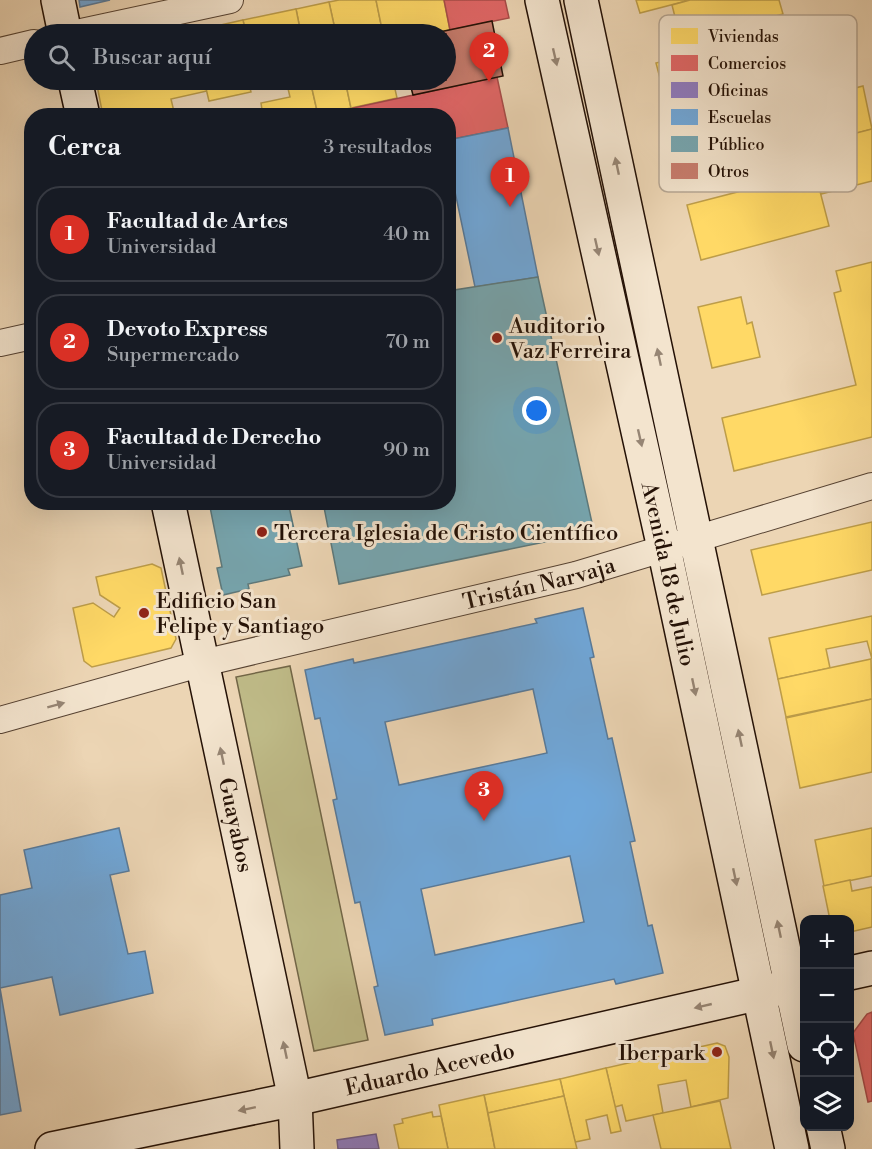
<!DOCTYPE html>
<html lang="es">
<head>
<meta charset="utf-8">
<style>
	body { margin:0; font-family:"Libre Bodoni",serif; background:#20242c; color:#f1f3f6 }
	.controls { position:absolute; right:18px; bottom:18px; display:grid; overflow:hidden; border-radius:12px; box-shadow:0 6px 24px #0002 }
	.controls button { width:54px; height:54px; display:grid; place-items:center; padding:0; border:0; border-bottom:2px solid #363941; background:#171b24; color:#f1f3f6; font:30px sans-serif }
	.you { position:absolute; left:537px; top:411px; width:21px; height:21px; margin:-15px; border:4px solid #fff; border-radius:50%; background:#1a73e8; box-shadow:0 0 0 9px #1a73e833 }
	.badge { display:grid; place-items:center; width:39px; height:39px; border-radius:50%; background:#d93025; color:#fff; font-size:20px; font-weight:700 }
	.pin { position:absolute; translate:-50% -50px; filter:drop-shadow(0 2px 3px #0008) }
	.pin::after { content:''; position:absolute; top:32px; width:21px; height:18px; background:inherit; clip-path:polygon(0 0,100% 0,50% 100%) }
	.list { margin:0; padding:0; list-style:none }
	h2 { display:flex; justify-content:space-between; align-items:center; height:78px; margin:0; padding:0 24px; font-size:26px }
	h2 small { font-size:20px; font-weight:400; color:#9ea1a6 }
	.list li { display:grid; grid-template-columns:39px 1fr auto; gap:18px; align-items:center; box-sizing:border-box; height:96px; margin:0 12px 12px; padding:0 12px; border:2px solid #363941; border-radius:24px }
	.list b { display:block; font-size:22px; white-space:nowrap }
	.list p { margin:0; font-size:20px; white-space:nowrap; color:#9ea1a6 }
	.list em { font-size:20px; font-style:normal; color:#9ea1a6 }
	.icon { flex:none; width:33px; height:33px; fill:none; stroke:currentColor; stroke-width:2; stroke-linecap:round; stroke-linejoin:round }
	.map { position:relative; flex:none; width:872px; height:1149px; overflow:hidden }
	.search { position:absolute; background:#171b24; box-shadow:0 6px 24px #0002; left:24px; top:24px; width:432px; height:66px; display:flex; align-items:center; gap:15px; box-sizing:border-box; padding:0 21px; border-radius:33px; color:#9ea1a6; font-size:22px }
	.panel { position:absolute; background:#171b24; box-shadow:0 6px 24px #0002; left:24px; top:108px; width:432px; height:402px; border-radius:24px }
	.map>svg:first-child { display:block }
</style>
</head>
<body>
<div class="map">
<svg width="872" height="1149" viewBox="0 0 872 1149">
	<rect width="100%" height="100%" fill="#ecd5b4"/>
	<filter id="stains"><feTurbulence type="fractalNoise" baseFrequency=".00333" numOctaves="4"/><feColorMatrix values="0 0 0 0 .2 0 0 0 0 .09 0 0 0 0 .02 0 0 0 .5 -.17"/></filter>
	<radialGradient id="worn" r=".72"><stop offset=".6" stop-color="#630" stop-opacity="0"/><stop offset="1" stop-color="#630" stop-opacity=".3"/></radialGradient>
	<polygon fill="#bfbb88" stroke="#726647" stroke-width="1.5" points="290,666 368,1040 314,1051 236,677"/>
	<g fill="#ffd966" stroke="#bd9d49" stroke-width="1.5">
		<polygon points="339,0 376,0 383,34 336,34 329,2"/>
		<polygon points="376,0 444,0 450,30 430,34 383,34"/>
		<polygon points="636,0 690,0 640,13"/>
		<polygon points="690,0 779,0 783,14 681,41 672,5"/>
		<polygon points="329,2 336,34 301,34 296,9"/>
		<polygon points="296,9 301,34 246,34 243,20"/>
		<polygon points="243,20 246,34 195,34 194,31"/>
		<polygon points="773,32 786,82 669,113 656,63"/>
		<polygon points="96,80 204,80 207,91 171,99 175,116 103,116"/>
		<polygon points="204,80 255,80 257,86 250,88 251,92 209,101"/>
		<polygon points="286,80 310,80 318,115 263,116 261,103 290,97"/>
		<polygon points="310,80 345,80 351,108 318,115"/>
		<polygon points="345,80 393,80 397,98 351,108"/>
		<polygon points="863,86 872,129 687,178 676,135"/>
		<polygon points="872,129 872,181 821,194 815,172 755,187 748,161"/>
		<polygon points="815,172 829,226 701,260 687,205"/>
		<polygon points="872,262 872,437 734,471 722,418 856,385 834,293 841,291 836,271"/>
		<polygon points="741,297 747,324 752,322 760,357 712,368 698,307"/>
		<polygon points="872,522 872,570 762,595 751,550"/>
		<polygon points="152,564 161,568 176,639 171,648 92,667 84,661 73,608 93,603 114,617 120,608 100,595 96,577"/>
		<polygon points="872,616 872,659 867,641 826,649 830,668 778,679 769,638"/>
		<polygon points="871,659 872,699 786,717 778,679"/>
		<polygon points="872,699 872,772 800,788 786,718"/>
		<polygon points="872,828 872,876 824,886 815,840"/>
		<polygon points="850,880 852,891 872,887 872,927 850,932 850,920 830,920 823,886"/>
		<polygon points="717,1043 725,1046 729,1057 728,1098 691,1107 686,1080 658,1085 663,1113 626,1121 622,1105 615,1107 606,1068"/>
		<polygon points="606,1068 621,1131 611,1133 607,1115 586,1120 590,1139 575,1142 560,1079"/>
		<polygon points="560,1079 564,1096 488,1113 484,1095"/>
		<polygon points="484,1095 495,1149 448,1149 439,1105"/>
		<polygon points="564,1096 577,1149 495,1149 488,1113"/>
		<polygon points="720,1101 731,1149 661,1149 653,1115"/>
		<polygon points="432,1112 433,1117 441,1116 448,1149 399,1149 394,1125 403,1123 402,1119"/>
	</g>
	<g fill="#e06666" stroke="#a84c49" stroke-width="1.5">
		<polygon points="444,0 505,0 509,18 450,30"/>
		<polygon points="497,77 508,128 448,140 448,116 355,116 353,108"/>
		<polygon points="872,1012 872,1101 868,1102 853,1033 867,1014"/>
	</g>
	<polygon fill="#8e7cc3" stroke="#6e5c8a" stroke-width="1.5" points="376,1134 379,1149 338,1149 337,1140"/>
	<g fill="#6fa8dc" stroke="#587b9c" stroke-width="1.5" fill-rule="evenodd">
		<polygon points="79,0 110,0 80,7"/>
		<polygon points="508,128 538,277 475,287 454,187 448,188 448,140"/>
		<path d="M583,608L594,657L590,658L608,739L612,738L635,841L630,842L648,926L652,925L663,973L616,984L614,979L432,1019L433,1025L385,1035L374,987L378,986L360,902L355,903L333,800L337,799L320,718L315,719L305,670L353,659L354,663L537,623L535,619ZM533,689L547,753L399,785L385,722ZM570,856L584,922L435,955L421,889Z"/>
		<polygon points="119,828 129,871 110,875 128,954 145,951 153,993 60,1015 52,977 0,988 21,1111 0,1115 0,895 32,888 24,850"/>
	</g>
	<g fill="#76a5af" stroke="#5d797c" stroke-width="1.5">
		<polygon points="538,277 594,532 339,584 323,502 448,502 448,291"/>
		<polygon points="209,502 288,502 302,566 288,569 290,575 248,584 249,589 223,595 217,568 222,567"/>
	</g>
	<polygon fill="#c87c6d" stroke="#241106" stroke-width="1.5" points="492,21 503,76 413,95 409,80 446,80 446,34 430,34"/>
	<g fill="none" stroke-linecap="round" stroke-linejoin="round">
		<defs>
			<g id="street">
				<polyline points="72,34 230,0"/>
				<polyline points="0,51 34,43"/>
				<polyline points="0,343 32,336"/>
				<path id="s1" d="M0,720L203,663L576,575L872,486"/>
			</g>
			<g id="secondary">
				<polyline points="58,0 65,34"/>
				<path id="s2" d="M542,0L664,548L792,1149"/>
				<polyline points="581,0 804,1045"/>
				<polyline points="75,80 83,116"/>
				<path id="s3" d="M168,502L295,1099L297,1149"/>
				<polyline points="850,973 872,968"/>
				<polyline points="823,1126 828,1149"/>
				<path id="s4" d="M52,1149L295,1099L782,988"/>
			</g>
		</defs>
		<use href="#street" stroke="#564232" stroke-width="28"/>
		<use href="#secondary" stroke="#241106" stroke-width="36"/>
		<use href="#street" stroke="#f3e4ce" stroke-width="26"/>
		<use href="#secondary" stroke="#f3e4ce" stroke-width="33"/>
	</g>
	<defs><path id="oneway-solid" d="M-6-.8H1V-3.2L6.5 0L1 3.2V.8H-6Z" transform="scale(1.5)"/></defs>
	<g fill="#968574">
		<use href="#oneway-solid" transform="translate(555 57) rotate(77)"/>
		<use href="#oneway-solid" transform="translate(617 166) rotate(-102)"/>
		<use href="#oneway-solid" transform="translate(597 247) rotate(77)"/>
		<use href="#oneway-solid" transform="translate(659 357) rotate(-102)"/>
		<use href="#oneway-solid" transform="translate(640 438) rotate(77)"/>
		<use href="#oneway-solid" transform="translate(181 566) rotate(-102)"/>
		<use href="#oneway-solid" transform="translate(694 687) rotate(78)"/>
		<use href="#oneway-solid" transform="translate(56 705) rotate(-15)"/>
		<use href="#oneway-solid" transform="translate(740 738) rotate(-102)"/>
		<use href="#oneway-solid" transform="translate(222 756) rotate(-102)"/>
		<use href="#oneway-solid" transform="translate(735 877) rotate(78)"/>
		<use href="#oneway-solid" transform="translate(779 929) rotate(-102)"/>
		<use href="#oneway-solid" transform="translate(703 1006) rotate(167)"/>
		<use href="#oneway-solid" transform="translate(285 1050) rotate(-102)"/>
		<use href="#oneway-solid" transform="translate(772 1050) rotate(78)"/>
		<use href="#oneway-solid" transform="translate(247 1109) rotate(168)"/>
	</g>
	<g fill="#8f2418" stroke="#f3e4ce" stroke-width="2">
		<circle cx="497" cy="338" r="6"/>
		<circle cx="262" cy="532" r="6"/>
		<circle cx="144" cy="613" r="6"/>
		<circle cx="717" cy="1052" r="6"/>
	</g>
	<g text-anchor="middle" stroke-width="6" stroke-linejoin="round" paint-order="stroke">
		<g font-size="22" fill="#241106" stroke="#f3e4ce" text-anchor="start">
			<text x="509" y="333">Auditorio<tspan x="509" dy="25">Vaz Ferreira</tspan></text>
			<text x="274" y="540">Tercera Iglesia de Cristo Científico</text>
			<text x="156" y="608">Edificio San<tspan x="156" dy="25">Felipe y Santiago</tspan></text>
			<text x="705" y="1060" text-anchor="end">Iberpark</text>
		</g>
		<g font-size="22" fill="#241106" stroke="#f3e4ce">
			<text dy="8" stroke="none"><textPath href="#s2" startOffset="588">Avenida 18 de Julio</textPath></text>
			<text dy="8" stroke="none"><textPath href="#s1" startOffset="556">Tristán Narvaja</textPath></text>
			<text dy="8" stroke="none"><textPath href="#s3" startOffset="330">Guayabos</textPath></text>
			<text dy="8" stroke="none"><textPath href="#s4" startOffset="386">Eduardo Acevedo</textPath></text>
		</g>
	</g>
	<rect x="659" y="15" width="198" height="177" rx="9" fill="#f3e4ce" stroke="#b5a592" stroke-width="1.5"/>
	<rect x="671" y="28" width="27" height="16" fill="#ffd966"/>
	<rect x="671" y="55" width="27" height="16" fill="#e06666"/>
	<rect x="671" y="82" width="27" height="16" fill="#8e7cc3"/>
	<rect x="671" y="109" width="27" height="16" fill="#6fa8dc"/>
	<rect x="671" y="136" width="27" height="16" fill="#76a5af"/>
	<rect x="671" y="163" width="27" height="16" fill="#c87c6d"/>
	<g font-size="16" fill="#241106">
		<text x="708" y="42">Viviendas</text>
		<text x="708" y="69">Comercios</text>
		<text x="708" y="96">Oficinas</text>
		<text x="708" y="123">Escuelas</text>
		<text x="708" y="150">Público</text>
		<text x="708" y="177">Otros</text>
	</g>
	<rect width="100%" height="100%" filter="url(#stains)"/>
	<rect width="100%" height="100%" fill="url(#worn)"/>
</svg>
<div class="controls">
<button>+</button>
<button>−</button>
<button><svg class="icon" aria-label="locate" viewBox="0 0 24 24"><circle cx="12" cy="12" r="6"/><path d="M12 2v4M12 18v4M2 12h4M18 12h4"/></svg></button>
<button><svg class="icon" aria-label="layers" viewBox="0 0 24 24"><path d="M12 4l9 5-9 5-9-5zM3 14l9 5 9-5"/></svg></button>
</div>
<div class="you"></div>
<div class="pin badge" style="left:510px;top:207px">1</div>
<div class="pin badge" style="left:489px;top:82px">2</div>
<div class="pin badge" style="left:484px;top:821px">3</div>
<div class="search"><svg class="icon" aria-label="search" viewBox="0 0 24 24"><circle cx="10" cy="10" r="6"/><path d="M15 15l6 6"/></svg>Buscar aquí</div>
<section class="panel">
<h2>Cerca<small>3 resultados</small></h2>
<ul class="list">
<li><span class="badge">1</span><div><b>Facultad de Artes</b><p>Universidad</p></div><em>40 m</em></li>
<li><span class="badge">2</span><div><b>Devoto Express</b><p>Supermercado</p></div><em>70 m</em></li>
<li><span class="badge">3</span><div><b>Facultad de Derecho</b><p>Universidad</p></div><em>90 m</em></li>
</ul>
</section>
</div>
</body>
</html>
